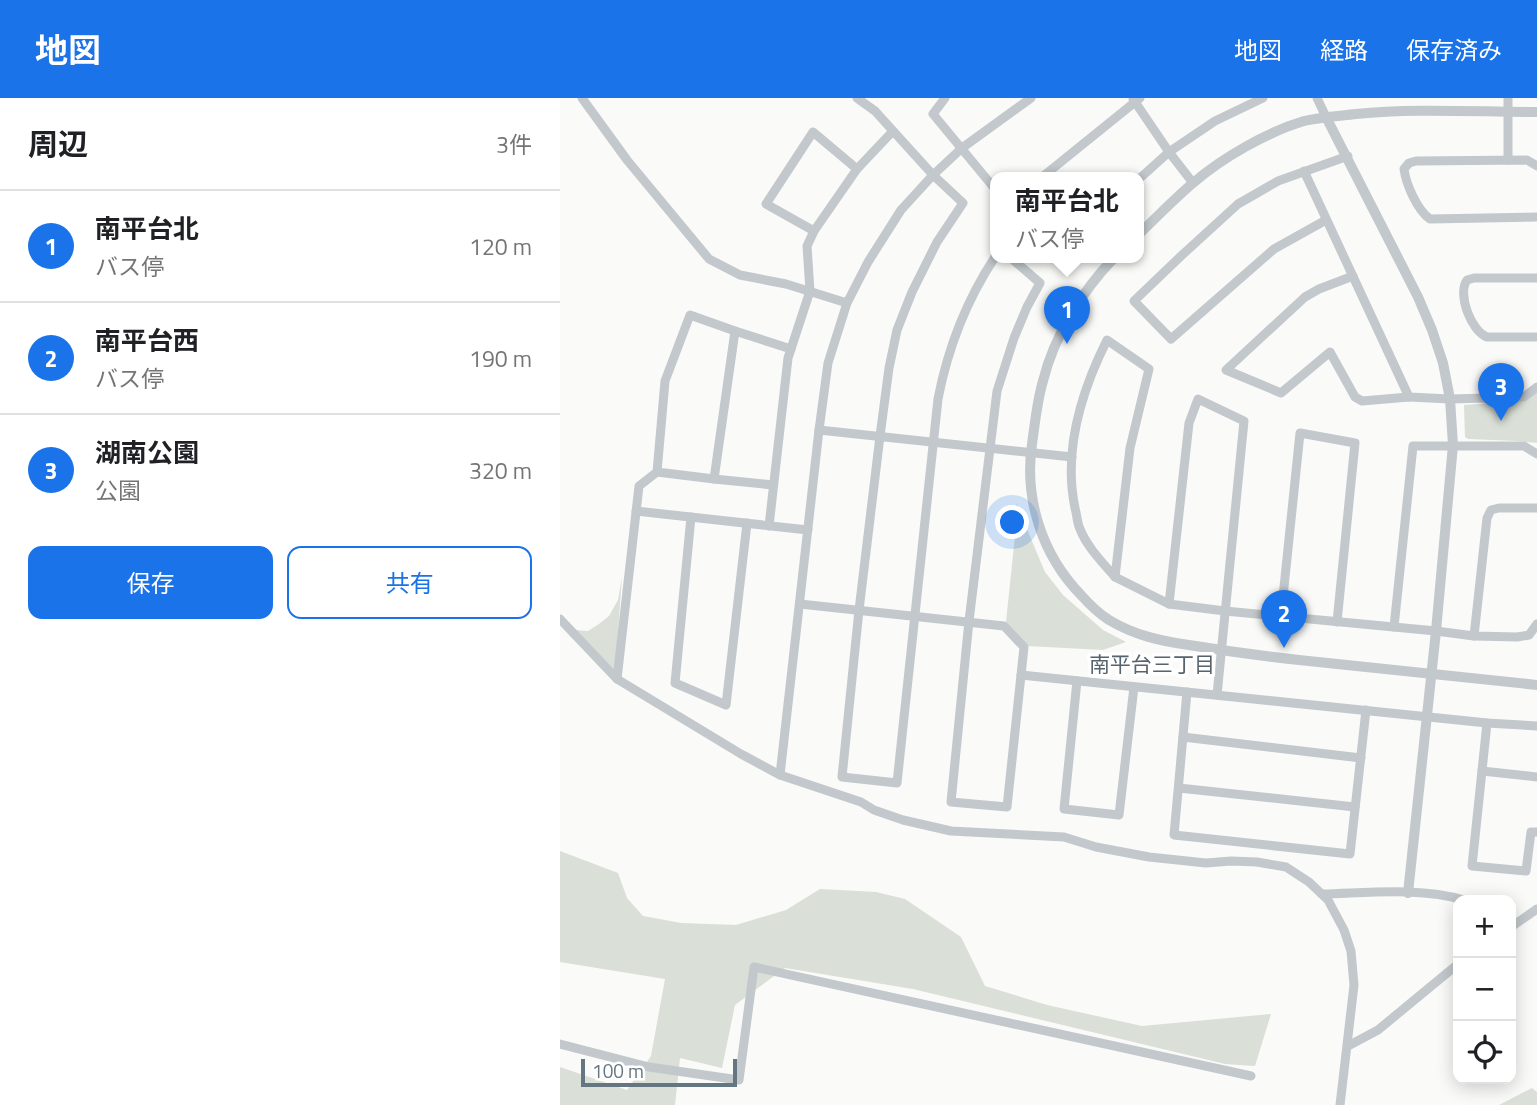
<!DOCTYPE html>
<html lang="ja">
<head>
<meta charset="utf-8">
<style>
	body { margin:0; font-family:"Titillium Web","Noto Sans JP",sans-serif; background:#f6f6f6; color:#202124 }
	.controls { position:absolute; right:21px; bottom:21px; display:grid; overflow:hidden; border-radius:14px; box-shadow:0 4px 18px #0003 }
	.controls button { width:63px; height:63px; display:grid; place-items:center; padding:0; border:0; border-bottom:2px solid #e0e0e0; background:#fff; color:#202124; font:35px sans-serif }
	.scale { position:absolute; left:21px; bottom:18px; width:156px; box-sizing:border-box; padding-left:7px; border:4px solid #657683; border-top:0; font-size:19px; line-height:24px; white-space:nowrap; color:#657683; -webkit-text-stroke:5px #fff; paint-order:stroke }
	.you { position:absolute; left:453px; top:425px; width:24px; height:24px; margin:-18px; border:5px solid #fff; border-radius:50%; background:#1a73e8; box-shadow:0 0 0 10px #1a73e833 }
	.badge { display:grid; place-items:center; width:46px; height:46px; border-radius:50%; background:#1a73e8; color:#fff; font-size:23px; font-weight:700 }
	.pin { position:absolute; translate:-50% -58px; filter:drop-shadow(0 2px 4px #0008) }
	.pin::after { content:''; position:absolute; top:37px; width:24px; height:21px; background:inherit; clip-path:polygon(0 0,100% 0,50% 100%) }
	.popup { position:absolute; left:430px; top:74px; width:154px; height:91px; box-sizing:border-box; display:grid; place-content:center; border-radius:14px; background:#fff; filter:drop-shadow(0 2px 5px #0005); font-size:23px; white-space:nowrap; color:#757577 }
	.popup b { font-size:26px; color:#202124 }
	.popup::after { content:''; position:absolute; left:50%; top:100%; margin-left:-14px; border:14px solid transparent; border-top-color:#fff }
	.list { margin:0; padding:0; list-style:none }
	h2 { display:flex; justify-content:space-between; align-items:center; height:91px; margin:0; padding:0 28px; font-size:30px }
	h2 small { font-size:23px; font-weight:400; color:#757577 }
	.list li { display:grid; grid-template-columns:46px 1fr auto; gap:21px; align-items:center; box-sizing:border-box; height:112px; padding:0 28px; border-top:2px solid #e0e0e0 }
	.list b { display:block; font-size:26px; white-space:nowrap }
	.list p { margin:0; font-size:23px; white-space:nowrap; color:#757577 }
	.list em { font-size:23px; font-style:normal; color:#757577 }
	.actions { display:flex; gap:14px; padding:21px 28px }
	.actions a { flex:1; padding:16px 0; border:2px solid #1a73e8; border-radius:14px; text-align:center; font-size:24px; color:#1a73e8 }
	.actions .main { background:#1a73e8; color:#fff }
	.icon { flex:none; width:38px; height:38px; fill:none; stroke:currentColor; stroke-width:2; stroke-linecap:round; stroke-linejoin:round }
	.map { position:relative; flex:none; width:977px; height:1007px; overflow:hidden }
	header { display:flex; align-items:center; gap:42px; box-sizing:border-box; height:98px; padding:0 35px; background:#1a73e8; color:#fff }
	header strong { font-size:33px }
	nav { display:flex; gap:38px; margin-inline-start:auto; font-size:24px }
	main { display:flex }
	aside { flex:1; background:#fff }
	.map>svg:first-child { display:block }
</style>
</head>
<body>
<header>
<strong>地図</strong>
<nav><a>地図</a><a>経路</a><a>保存済み</a></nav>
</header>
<main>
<aside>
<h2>周辺<small>3件</small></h2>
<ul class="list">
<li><span class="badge">1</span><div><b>南平台北</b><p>バス停</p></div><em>120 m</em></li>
<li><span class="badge">2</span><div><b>南平台西</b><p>バス停</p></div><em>190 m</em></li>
<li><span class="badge">3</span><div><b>湖南公園</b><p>公園</p></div><em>320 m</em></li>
</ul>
<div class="actions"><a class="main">保存</a><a>共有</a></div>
</aside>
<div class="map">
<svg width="977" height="1007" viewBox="0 0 977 1007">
	<rect width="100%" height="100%" fill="#fafaf8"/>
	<g fill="#dadfd7">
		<polygon points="977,293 977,345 958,343 908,341 905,339 904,307 960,303"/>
		<polygon points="456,405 485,474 503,497 543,532 566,544 543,552 467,548 446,524 456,428"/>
		<polygon points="62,479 55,576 15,532 28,533 39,526 49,518 58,502"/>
		<polygon points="0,753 58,775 67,800 83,818 121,825 176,827 226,812 260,791 316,794 345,801 401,839 425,888 487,907 582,928 711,916 695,968 665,966 353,891 225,870 175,907 162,970 120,960 115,1007 199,1007 0,1007 0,969 67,992 91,958 105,881 0,864"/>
		<polygon points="972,990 977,994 977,1007 939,1007"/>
	</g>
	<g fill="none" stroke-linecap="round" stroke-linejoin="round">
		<g stroke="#c3c8cc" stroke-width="9">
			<polyline points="22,0 67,62 149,161 180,177 226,186 287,205"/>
			<path d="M297,0L315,13L373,77L403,105L377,144L352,194L337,232L329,270L320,338L299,512L282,679L337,685L378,301C388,249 406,203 435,159"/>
			<polyline points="385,0 373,16 435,91"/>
			<polyline points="757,0 766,19"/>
			<polyline points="948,0 948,62"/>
			<polyline points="573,1 609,54 633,85"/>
			<path d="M977,68L967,62L856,63L849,65L844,71C846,86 857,112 870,121L977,119"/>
			<polyline points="744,73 849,299 890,301 964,299 977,289"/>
			<polyline points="481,80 580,0"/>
			<polyline points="579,81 609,54 655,23 703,0"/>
			<polyline points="766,122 714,151 611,241 574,203 621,158 678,106 718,83 788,58"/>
			<polyline points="254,133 206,106 253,34 297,71"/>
			<polyline points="793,178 759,191 745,199 666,272 721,295 770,254 795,299 802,303 849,299"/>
			<path d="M977,180H914L907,182C897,196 911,233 927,239H977"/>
			<polyline points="175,233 231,251"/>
			<path d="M547,242L589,271L570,350L555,479C543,465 527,449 520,431C517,425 517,417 515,410C503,353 521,294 547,242Z"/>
			<polyline points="259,332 512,359"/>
			<polyline points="154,381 213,387"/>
			<polyline points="76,413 248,432"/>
			<polyline points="131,419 115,585 166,607 187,425"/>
			<polyline points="209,428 228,260 250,193 247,148 254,133 297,71 333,33"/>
			<polyline points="555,479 609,506 665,513 876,533 914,538 957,539 969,537 977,526"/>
			<polyline points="240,506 444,528 464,549 447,709 391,704 409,523 437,293 454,240 467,209 480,185 451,160"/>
			<polyline points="609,506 629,325 638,301 684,323 657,597"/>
			<polyline points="721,518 740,335 795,345 777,524"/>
			<polyline points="0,521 57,581 181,656 220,677 301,704 314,712 343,722 391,733 504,739 536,749 589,759 646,765 671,763 697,764 726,769 749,784 768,802 784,832 791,853 794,887 780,1007"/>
			<polyline points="834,529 853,348 964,348 977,356"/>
			<polyline points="914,538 927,420 931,412 939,410 977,410"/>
			<polyline points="461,577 927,625 977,628"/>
			<polyline points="57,581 79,388 97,374 105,283 130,217 175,233 154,381 97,374"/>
			<polyline points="517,583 504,711 559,717 574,589"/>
			<polyline points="627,594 614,737 790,756 806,612"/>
			<polyline points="927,625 912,768 966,773 971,734 977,734"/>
			<polyline points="623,639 801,660"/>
			<polyline points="922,673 977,679"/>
			<polyline points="220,677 259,332 268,265 287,205 308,164 341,112 373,77 402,50 471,0"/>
			<polyline points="619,690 795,709"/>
			<path d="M762,796C808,795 859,789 904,802"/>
			<polyline points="951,829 977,811"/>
			<polyline points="0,946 89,969 179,982 194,869 691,978"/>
			<polyline points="788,948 818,932 898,866"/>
		</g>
		<g stroke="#c3c8cc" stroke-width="10">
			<polyline points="766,19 858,199 872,232 883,265 890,301 893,347 876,533 848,795"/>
			<path d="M579,136C597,119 614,101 633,85C662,60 707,34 744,23C761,19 779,18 796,16C856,10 917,14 977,14"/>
			<path d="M554,160C522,193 494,238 483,283C477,303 475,325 472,346C464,401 482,457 521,497C529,506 538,515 549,522C574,537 600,543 629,547C666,553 702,558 739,562C819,571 898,579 977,587"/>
		</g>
	</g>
	<g text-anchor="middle" stroke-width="7" stroke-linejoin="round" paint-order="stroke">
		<g font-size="21" fill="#57646e" stroke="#fff">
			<text x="592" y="574">南平台三丁目</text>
		</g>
	</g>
</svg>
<div class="controls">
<button>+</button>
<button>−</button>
<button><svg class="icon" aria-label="locate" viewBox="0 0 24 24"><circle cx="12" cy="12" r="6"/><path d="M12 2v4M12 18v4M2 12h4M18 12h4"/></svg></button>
</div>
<div class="scale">100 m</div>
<div class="you"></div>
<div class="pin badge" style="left:507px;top:246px">1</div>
<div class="popup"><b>南平台北</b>バス停</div>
<div class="pin badge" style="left:724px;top:550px">2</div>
<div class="pin badge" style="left:941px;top:323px">3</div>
</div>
</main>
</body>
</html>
